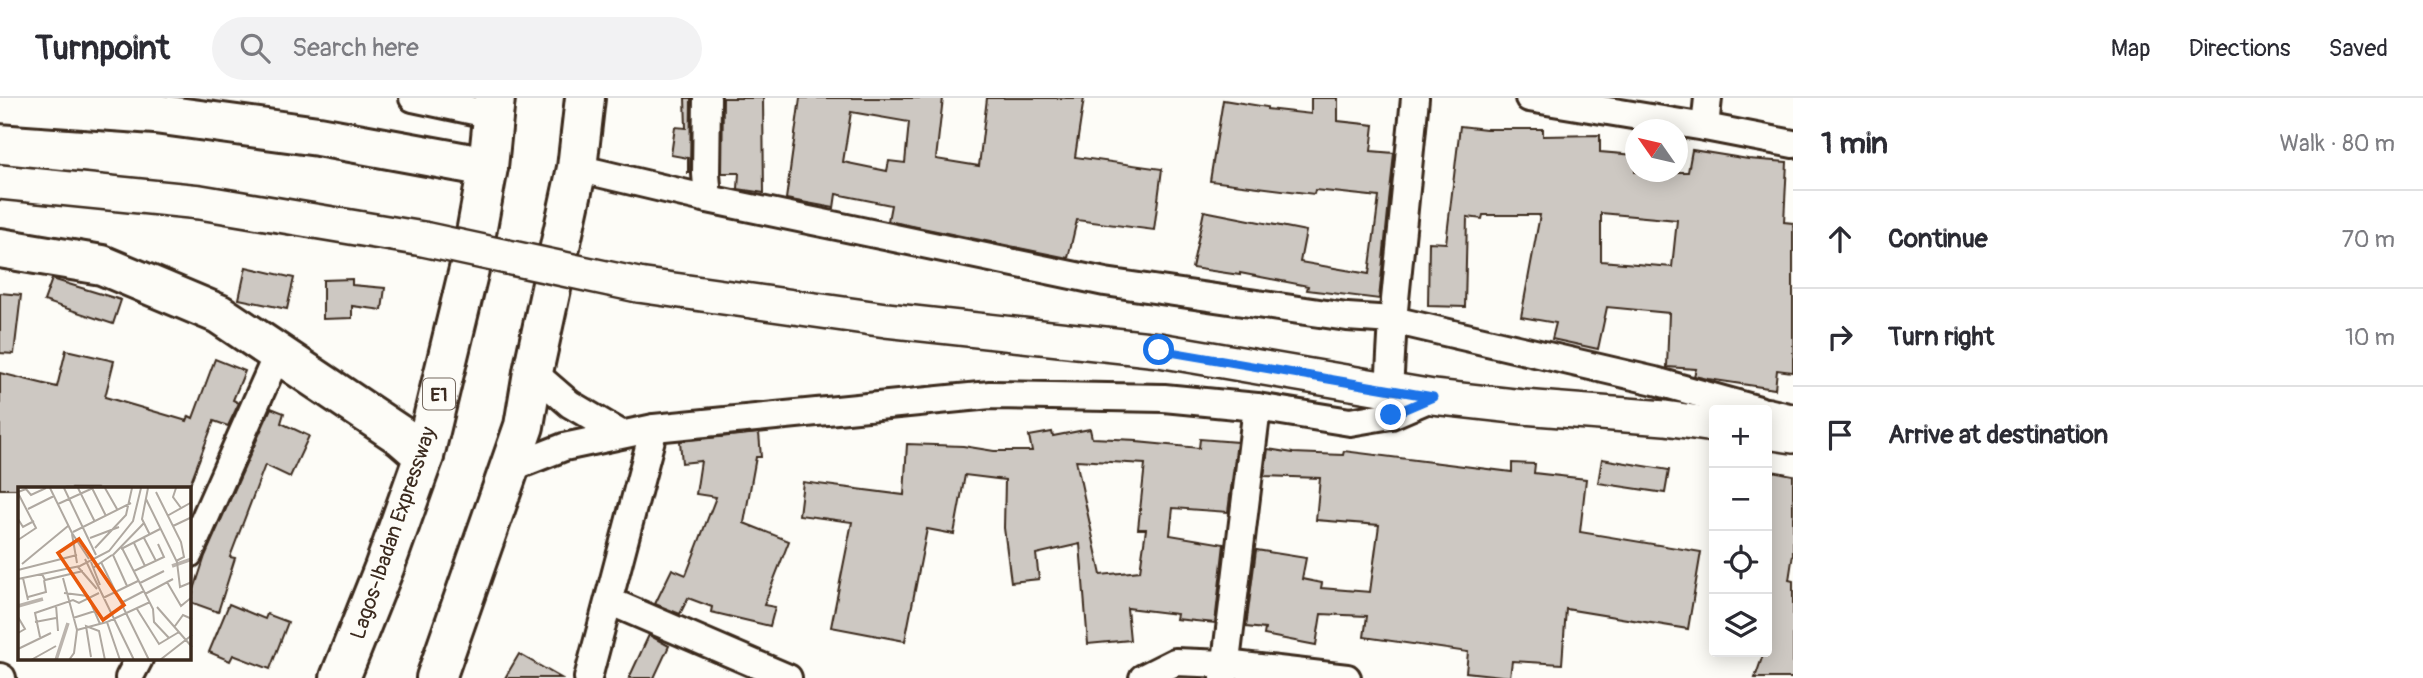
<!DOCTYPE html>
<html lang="en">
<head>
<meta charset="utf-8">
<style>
	body { margin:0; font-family:Pangolin,sans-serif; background:#f2f2f3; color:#2b2b33 }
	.controls { position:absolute; right:21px; bottom:21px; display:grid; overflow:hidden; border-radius:7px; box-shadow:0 4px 18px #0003 }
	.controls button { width:63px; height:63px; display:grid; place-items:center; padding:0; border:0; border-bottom:2px solid #e1e1e2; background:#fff; color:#2b2b33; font:35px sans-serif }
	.compass { position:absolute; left:1625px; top:21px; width:63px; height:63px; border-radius:50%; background:#fff; box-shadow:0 4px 18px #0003; rotate:304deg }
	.stop { position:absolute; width:21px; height:21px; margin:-16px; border:5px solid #1a73e8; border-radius:50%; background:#fff }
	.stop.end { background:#1a73e8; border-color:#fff; box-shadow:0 2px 7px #0008 }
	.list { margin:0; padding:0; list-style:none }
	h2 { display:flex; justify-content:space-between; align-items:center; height:91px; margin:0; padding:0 28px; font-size:30px }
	h2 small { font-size:23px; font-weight:400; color:#7c7c81 }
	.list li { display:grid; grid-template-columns:46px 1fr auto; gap:21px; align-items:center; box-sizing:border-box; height:98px; padding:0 28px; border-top:2px solid #e1e1e2 }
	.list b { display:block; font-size:26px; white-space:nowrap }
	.list em { font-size:23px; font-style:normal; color:#7c7c81 }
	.icon { flex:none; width:38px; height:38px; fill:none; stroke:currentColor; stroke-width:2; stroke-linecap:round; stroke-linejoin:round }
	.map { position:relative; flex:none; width:1793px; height:580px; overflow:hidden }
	header { display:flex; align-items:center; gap:42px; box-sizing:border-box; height:98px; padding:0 35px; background:#fff; border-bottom:2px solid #e1e1e2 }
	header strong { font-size:33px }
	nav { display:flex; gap:38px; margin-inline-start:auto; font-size:24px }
	.search { width:490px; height:63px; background:#f2f2f3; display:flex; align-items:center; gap:18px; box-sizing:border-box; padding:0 24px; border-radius:38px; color:#7c7c81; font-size:26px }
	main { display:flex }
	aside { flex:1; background:#fff }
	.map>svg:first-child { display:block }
</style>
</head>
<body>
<header>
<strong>Turnpoint</strong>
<div class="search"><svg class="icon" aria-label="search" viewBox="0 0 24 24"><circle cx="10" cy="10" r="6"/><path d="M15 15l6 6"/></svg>Search here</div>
<nav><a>Map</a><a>Directions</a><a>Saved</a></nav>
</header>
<main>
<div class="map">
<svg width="1793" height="580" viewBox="0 0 1793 580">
	<rect width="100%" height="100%" fill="#fdfcf7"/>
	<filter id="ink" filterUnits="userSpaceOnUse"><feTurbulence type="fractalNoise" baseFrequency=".0143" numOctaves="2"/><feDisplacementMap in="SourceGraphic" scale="14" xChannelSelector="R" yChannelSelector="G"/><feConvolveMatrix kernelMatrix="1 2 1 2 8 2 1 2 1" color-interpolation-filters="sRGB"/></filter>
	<g filter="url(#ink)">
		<g fill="#cdc8c2" stroke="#3b2a1e" stroke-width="2" fill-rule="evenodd">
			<polygon points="685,0 691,0 690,75 688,75 688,60 671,57 675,29 686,30"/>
			<polygon points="723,0 763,0 764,95 738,91 739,75 722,75"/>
			<path d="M800,0H943L936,61L979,68L987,0H1084L1075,59L1162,71L1154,132L1077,122L1068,160L888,123L891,107L836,96L834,110L786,101ZM851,14L909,24L905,65L889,63L887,73L843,64Z"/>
			<polygon points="1311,0 1338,0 1338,23 1374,27 1371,53 1394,55 1379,201 1307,192 1308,188 1240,175 1240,177 1192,170 1204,113 1306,133 1300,164 1369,176 1379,99 1315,92 1314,96 1210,83 1223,2 1267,9 1267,11 1311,16"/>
			<path d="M1460,28L1486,31H1543V38L1600,37V54L1635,57V74H1688L1692,52L1748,61L1787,64L1784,124L1793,125V274L1777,272L1775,291L1708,281L1694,278L1696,271L1667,269L1669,215L1607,209L1598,251L1552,241L1556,225L1521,219L1540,117H1483L1482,121L1467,119L1465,209L1428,208L1429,144L1446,145ZM1601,115L1677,122L1672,169L1601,163Z"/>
			<polygon points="246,169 294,180 287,211 239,201"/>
			<polygon points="52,181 121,202 113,226 44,203"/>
			<polygon points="352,181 352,187 385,190 382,212 352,208 352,220 323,221 323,182"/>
			<polygon points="0,195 21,197 14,256 0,255"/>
			<polygon points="66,252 114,263 105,299 187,323 189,318 193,320 215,261 245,273 233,302 239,305 228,328 214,323 188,391 0,391 0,275 57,289"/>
			<polygon points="271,310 284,315 281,325 309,338 290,379 265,367 230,459 235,460 218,514 190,504 205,458"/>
			<path d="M1090,331L1092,340L1137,342V344L1199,350L1200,341L1237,344L1228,414L1173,410L1170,437L1224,446L1215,525L1176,521L1177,516L1127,510L1130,542L1088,546L1080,446L1036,456L1039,481L1011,484L1004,430L1005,382L965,377L954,436L927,431L905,543L831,529L852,424L799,417L803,384L904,397L907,346L963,348L994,353H1032L1029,338L1052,334L1053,338ZM1076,362L1145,366L1138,431H1146L1140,473L1101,477Z"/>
			<polygon points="759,335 761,359 756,359 744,425 789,443 764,507 775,509 770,528 711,514 712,509 688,500 680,516 655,506 672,471 686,477 716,399 696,396 701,363 682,365 680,343"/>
			<polygon points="1268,351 1293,355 1343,357 1344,353 1512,374 1512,365 1535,366 1534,375 1586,381 1580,434 1701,454 1688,531 1566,511 1562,566 1512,563 1510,579 1466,574 1468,554 1364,539 1367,518 1321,516 1316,547 1264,537 1265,531 1246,529 1256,452 1306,460 1302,481 1322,485 1321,490 1370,494 1379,427 1316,422 1320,380 1264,378"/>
			<polygon points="1602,361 1669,372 1665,395 1598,385"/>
			<polygon points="1772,373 1793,377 1793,456 1789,482 1793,483 1793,580 1755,580 1764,554 1767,554 1767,396"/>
			<polygon points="229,506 265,521 267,516 288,524 270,571 233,557 230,563 209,554"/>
			<polygon points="649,537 669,548 654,580 629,580"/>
			<polygon points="519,556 561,580 505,580"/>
		</g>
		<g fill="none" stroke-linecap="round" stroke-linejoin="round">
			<defs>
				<g id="minor">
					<polyline points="413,0 493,17"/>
					<polyline points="707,0 706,76 708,101"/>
					<polyline points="1529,0 1705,29 1793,46"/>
					<polyline points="1705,29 1708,0"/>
					<polyline points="577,70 708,101 1105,184 1347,219 1393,222 1655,283 1759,312"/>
					<polyline points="533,274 570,306 621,336"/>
					<polyline points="1389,292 1393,222 1415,0"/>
					<polyline points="1767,314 1793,320"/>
					<polyline points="508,371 564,349 654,330 990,297 1164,300 1257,309 1350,324 1391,317 1433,299"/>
					<polyline points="189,456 278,255"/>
					<polyline points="609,503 788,580"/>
					<polyline points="0,579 2,580"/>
					<polyline points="129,580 139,561"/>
					<polyline points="588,580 654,330"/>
					<polyline points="1143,580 1175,564 1226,566 1347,580"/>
					<polyline points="1224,580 1257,309"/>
				</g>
				<g id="major">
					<polyline points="0,84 200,104 423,141"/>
					<polyline points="638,187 886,222 1159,252 1433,299 1523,309 1665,320 1714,327"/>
					<polyline points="1767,334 1793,338"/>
				</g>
				<g id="highway">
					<polyline points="0,5 155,16 318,38 488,69"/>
					<polyline points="0,150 102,167 219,216 401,338 424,358"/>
					<polyline points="340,580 384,470 424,358 471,163 488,69 495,0"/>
					<polyline points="436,580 524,328 533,274 577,70 585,0"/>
				</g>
			</defs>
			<use href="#minor" stroke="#3b2a1e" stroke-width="32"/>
			<use href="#major" stroke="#3b2a1e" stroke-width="38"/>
			<use href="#highway" stroke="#3b2a1e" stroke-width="44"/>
			<use href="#minor" stroke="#fdfcf7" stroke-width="26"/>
			<use href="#major" stroke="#fdfcf7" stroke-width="33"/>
			<use href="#highway" stroke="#fdfcf7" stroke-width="38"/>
			<defs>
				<polyline id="major-bridge" points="423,141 638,187"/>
			</defs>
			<use href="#major-bridge" stroke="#3b2a1e" stroke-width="38" stroke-linecap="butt"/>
			<use href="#major-bridge" stroke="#fdfcf7" stroke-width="33"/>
		</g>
	</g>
	<g fill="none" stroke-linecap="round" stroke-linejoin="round" filter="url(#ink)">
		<polyline stroke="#1a73e8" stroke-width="9" points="1159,252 1433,299 1391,317"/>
	</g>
	<g text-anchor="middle" stroke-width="6" stroke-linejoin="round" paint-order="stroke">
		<rect fill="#fdfcf7" stroke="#75695f" stroke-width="2" x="423" y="280.5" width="32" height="31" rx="5"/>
		<g font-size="19" font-weight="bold" fill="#3b2a1e">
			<text x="439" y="303">E1</text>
		</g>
		<g font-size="21" fill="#3b2a1e" stroke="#fdfcf7">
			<text transform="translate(393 435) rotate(-71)" y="7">Lagos-Ibadan Expressway</text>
		</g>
	</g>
	<g transform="translate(18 389)">
		<rect width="173" height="173" fill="#fdfcf7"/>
		<path fill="none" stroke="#bbb4ad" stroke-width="3.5" d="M154,79L174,72M0,119L25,112M38,173L50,136"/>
		<path fill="none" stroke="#afa8a0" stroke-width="2" d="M32,1L55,48M46,1L78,68M60,1L77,35M74,1L88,29M87,1L99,22M130,1L124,32L132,48M158,1L155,10L163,21M0,5L8,2L13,8L28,1M138,5L163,55L166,70L158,74M0,6L18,41L0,53M128,12L159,75L162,100L174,95M40,17L75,1M10,22L36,9M149,29L174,15M0,32L5,40L16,34M155,39L174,30M55,45L113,16M54,46L71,72M54,47L59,76M72,51L101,40M126,51L138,74M116,56L127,79M77,61L108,28L114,1M104,61L135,122L136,135L151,151M103,62L142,42M67,72L116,173M73,75L82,98M83,75L131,173M4,77L50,39M60,80L79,102M75,81L94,68M0,83L59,68M116,84L146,70L140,57M24,87L27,93L65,84M5,91L10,113M45,91L59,143L56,166L51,173M0,92L62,79L91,64L115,34L123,1M149,95L163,119L174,110M122,96L146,84M109,99L95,68L126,36M46,106L70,109L82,137M127,107L155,92M10,110L28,105L26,93M85,111L120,94M103,116L126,104M38,118L40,144M139,120L174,160M119,122L141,157L161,145M0,130L7,142L0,146M55,131L77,124M17,135L38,131M157,139L165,128L174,132M59,143L89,135M22,150L17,126L55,113L61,116L81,106M0,162L33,146M73,170L68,139L81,144L87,173M13,173L38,159M102,173L89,135L132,115M142,173L174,148"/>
		<path fill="#e8590c" fill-opacity="0.15" stroke="#e8590c" stroke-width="3.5" d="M61,52L106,118L85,133L40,66Z"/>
		<rect width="173" height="173" fill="none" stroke="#3b2a1e" stroke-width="3.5"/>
	</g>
</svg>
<div class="controls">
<button>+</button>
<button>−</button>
<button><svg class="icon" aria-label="locate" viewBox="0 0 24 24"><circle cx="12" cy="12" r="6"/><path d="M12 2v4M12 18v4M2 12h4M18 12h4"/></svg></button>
<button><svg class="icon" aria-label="layers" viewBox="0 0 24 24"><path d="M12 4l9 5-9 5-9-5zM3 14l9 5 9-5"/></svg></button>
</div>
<svg class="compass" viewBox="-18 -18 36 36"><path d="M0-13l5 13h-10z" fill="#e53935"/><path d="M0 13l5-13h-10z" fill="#7c7c81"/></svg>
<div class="stop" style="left:1159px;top:252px"></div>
<div class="stop end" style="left:1391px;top:317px"></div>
</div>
<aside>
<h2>1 min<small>Walk · 80 m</small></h2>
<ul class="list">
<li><svg class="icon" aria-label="ahead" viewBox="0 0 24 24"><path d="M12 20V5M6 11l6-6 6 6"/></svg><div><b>Continue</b></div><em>70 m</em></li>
<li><svg class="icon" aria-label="right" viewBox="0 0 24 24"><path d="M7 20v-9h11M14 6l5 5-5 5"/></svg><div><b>Turn right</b></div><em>10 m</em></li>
<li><svg class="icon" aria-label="arrive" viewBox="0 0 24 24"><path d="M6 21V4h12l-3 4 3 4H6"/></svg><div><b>Arrive at destination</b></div></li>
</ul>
</aside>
</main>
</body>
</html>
